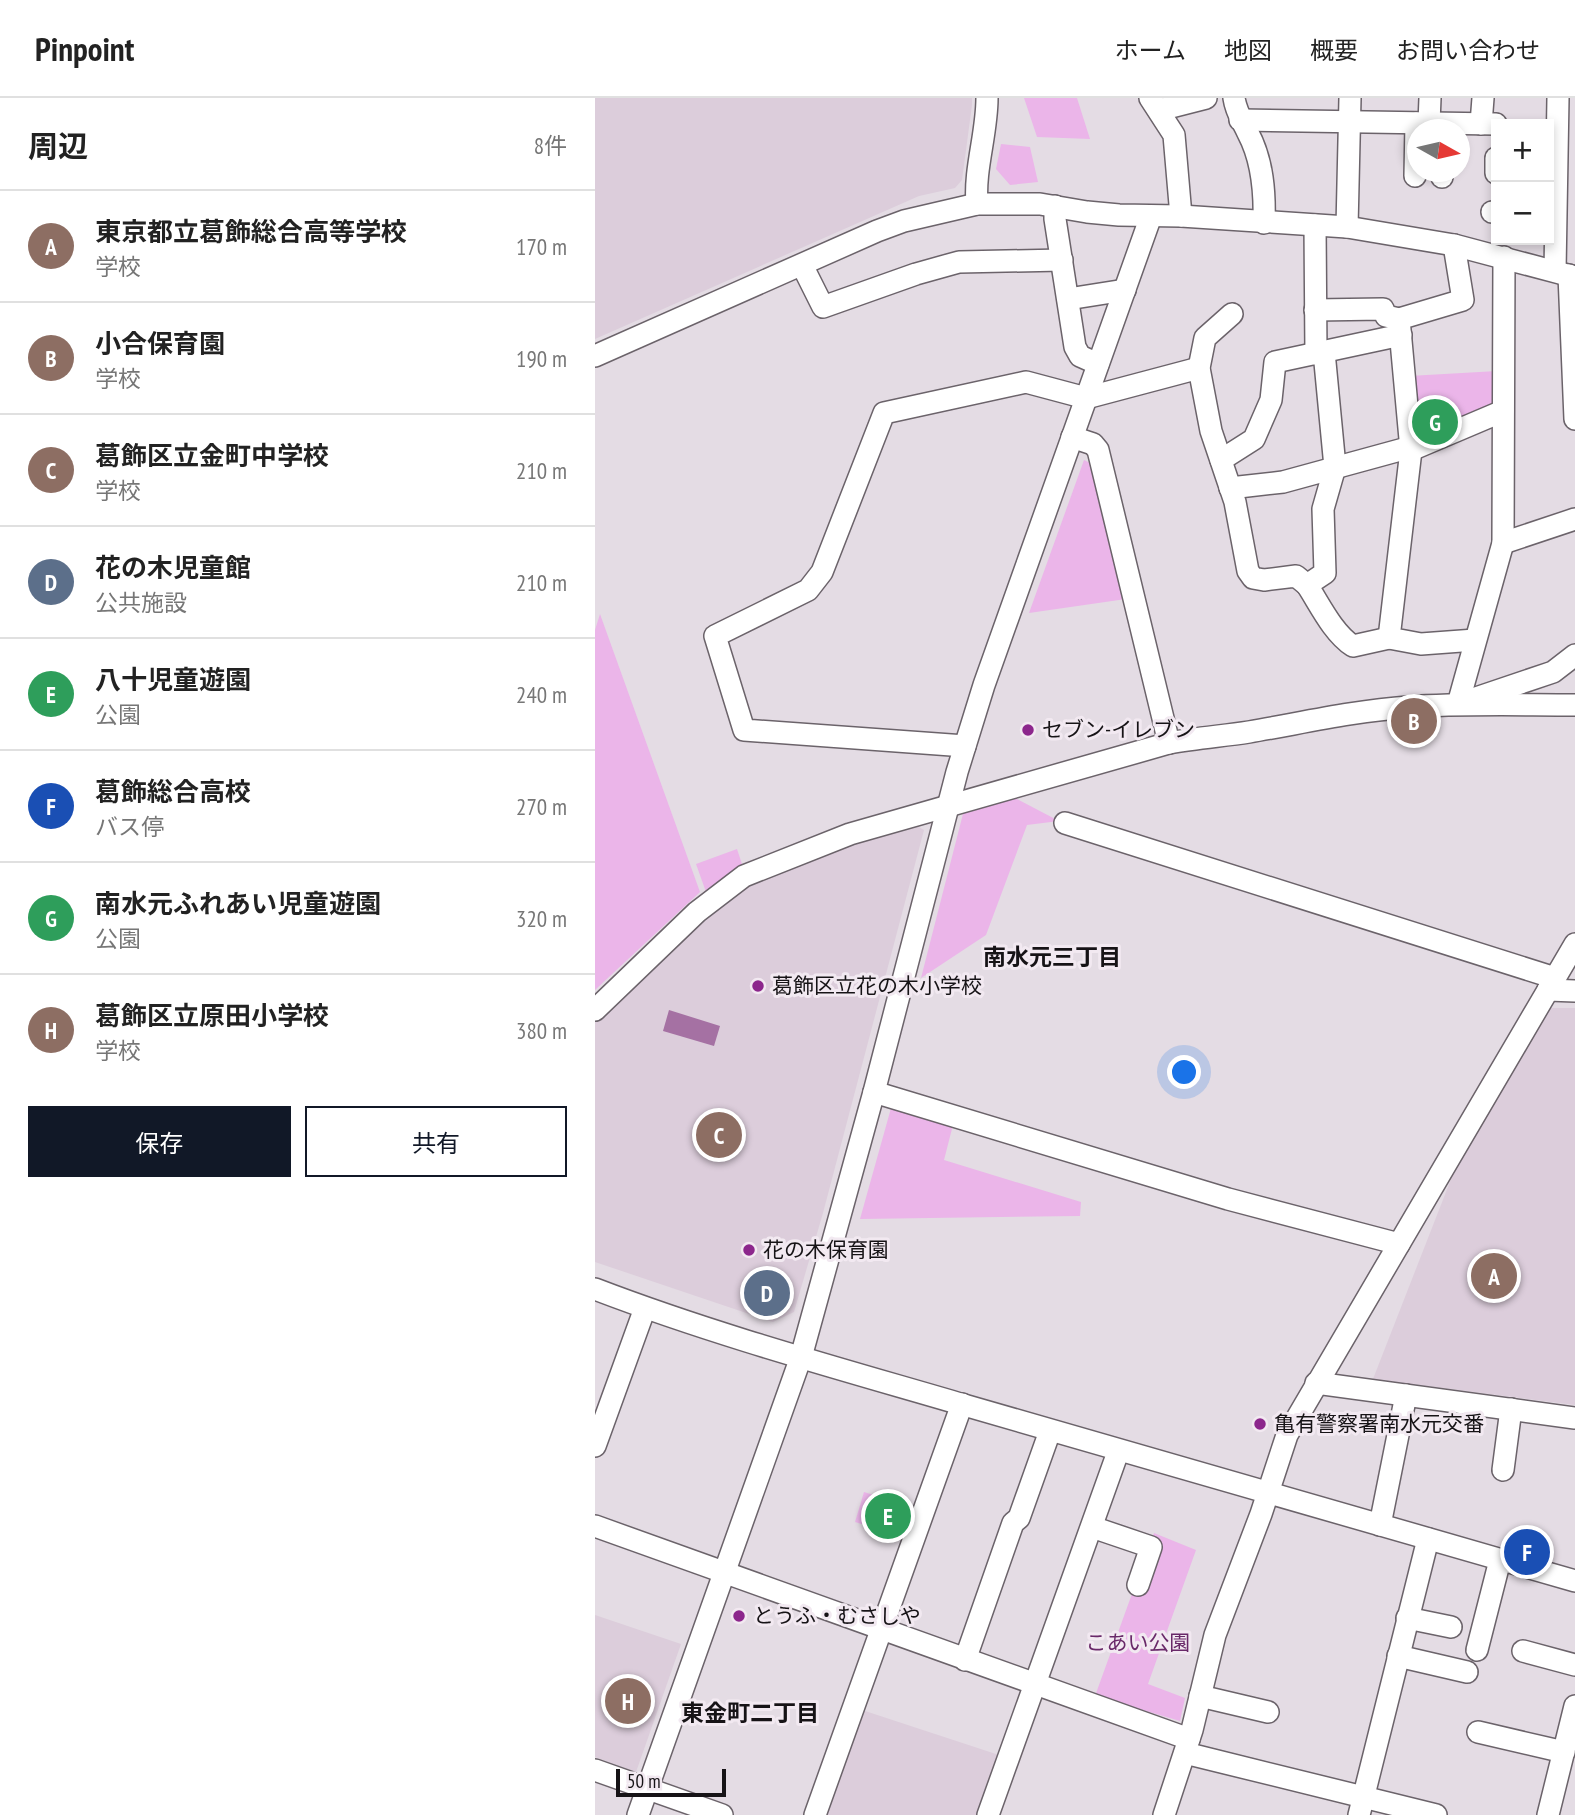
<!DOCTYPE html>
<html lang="ja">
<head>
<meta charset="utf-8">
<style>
	body { margin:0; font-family:"PT Sans Narrow","Noto Sans JP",sans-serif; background:#f2f2f2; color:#222 }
	.controls { position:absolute; right:21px; top:21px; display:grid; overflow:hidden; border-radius:0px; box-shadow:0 4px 10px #0003 }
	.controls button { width:63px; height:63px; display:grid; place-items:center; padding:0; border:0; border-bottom:2px solid #e0e0e0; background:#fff; color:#222; font:35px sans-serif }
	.compass { position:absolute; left:812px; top:21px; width:63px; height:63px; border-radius:50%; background:#fff; box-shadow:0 4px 10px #0003; rotate:98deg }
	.scale { position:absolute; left:21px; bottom:18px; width:110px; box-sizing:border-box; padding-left:7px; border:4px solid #161316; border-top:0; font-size:19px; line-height:24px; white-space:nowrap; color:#161316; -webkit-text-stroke:5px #f2e9f1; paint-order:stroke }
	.you { position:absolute; left:590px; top:975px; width:24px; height:24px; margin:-18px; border:5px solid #fff; border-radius:50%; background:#1a73e8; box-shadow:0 0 0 10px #1a73e833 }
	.badge { display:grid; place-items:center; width:46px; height:46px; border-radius:50%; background:#111827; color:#fff; font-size:23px; font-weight:700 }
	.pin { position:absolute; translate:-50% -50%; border:4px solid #fff; box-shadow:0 2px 7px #0006 }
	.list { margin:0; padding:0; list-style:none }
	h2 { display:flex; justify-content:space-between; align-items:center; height:91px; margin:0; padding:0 28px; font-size:30px }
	h2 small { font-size:23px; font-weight:400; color:#767676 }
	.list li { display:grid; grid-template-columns:46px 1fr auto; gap:21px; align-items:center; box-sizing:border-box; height:112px; padding:0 28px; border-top:2px solid #e0e0e0 }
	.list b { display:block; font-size:26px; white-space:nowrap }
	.list p { margin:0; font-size:23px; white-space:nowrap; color:#767676 }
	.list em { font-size:23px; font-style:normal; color:#767676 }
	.actions { display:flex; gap:14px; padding:21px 28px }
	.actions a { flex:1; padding:16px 0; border:2px solid #111827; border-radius:0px; text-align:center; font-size:24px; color:#111827 }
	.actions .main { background:#111827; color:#fff }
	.map { position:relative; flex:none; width:980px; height:1717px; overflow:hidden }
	header { display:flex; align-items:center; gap:42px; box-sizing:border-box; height:98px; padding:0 35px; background:#fff; border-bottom:2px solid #e0e0e0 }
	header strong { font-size:33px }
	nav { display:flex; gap:38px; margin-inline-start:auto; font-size:24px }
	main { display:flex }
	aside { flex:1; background:#fff }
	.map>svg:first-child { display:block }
</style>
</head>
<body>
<header>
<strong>Pinpoint</strong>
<nav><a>ホーム</a><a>地図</a><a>概要</a><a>お問い合わせ</a></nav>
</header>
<main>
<aside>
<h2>周辺<small>8件</small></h2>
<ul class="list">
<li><span class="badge" style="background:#8d6e63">A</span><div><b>東京都立葛飾総合高等学校</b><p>学校</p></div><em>170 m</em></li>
<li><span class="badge" style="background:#8d6e63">B</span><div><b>小合保育園</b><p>学校</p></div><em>190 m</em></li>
<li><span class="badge" style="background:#8d6e63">C</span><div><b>葛飾区立金町中学校</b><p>学校</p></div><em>210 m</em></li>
<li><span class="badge" style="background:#5c6f8a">D</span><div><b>花の木児童館</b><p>公共施設</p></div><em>210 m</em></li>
<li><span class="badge" style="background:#2e9e5b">E</span><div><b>八十児童遊園</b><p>公園</p></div><em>240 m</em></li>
<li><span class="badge" style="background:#1a4fb4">F</span><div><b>葛飾総合高校</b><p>バス停</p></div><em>270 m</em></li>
<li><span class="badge" style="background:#2e9e5b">G</span><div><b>南水元ふれあい児童遊園</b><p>公園</p></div><em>320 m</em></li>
<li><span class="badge" style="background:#8d6e63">H</span><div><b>葛飾区立原田小学校</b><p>学校</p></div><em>380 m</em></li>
</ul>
<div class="actions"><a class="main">保存</a><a>共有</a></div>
</aside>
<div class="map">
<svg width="980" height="1717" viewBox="0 0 980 1717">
	<rect width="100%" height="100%" fill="#e4dce4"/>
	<g fill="#dccddb">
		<polygon points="0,0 377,0 377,7 367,82 360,90 324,98 0,241"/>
		<polygon points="320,727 329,732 228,1115 199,1214 178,1224 0,1164 0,923 155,782 255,744"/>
		<polygon points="953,910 980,910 980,1307 778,1281 858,1076"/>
		<polygon points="0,1517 86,1546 41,1674 0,1659"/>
		<polygon points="264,1611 407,1658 386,1717 226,1717"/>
	</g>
	<g fill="#ebb5e9">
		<polygon points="429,0 482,0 495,41 442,39"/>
		<polygon points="406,46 435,49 443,84 415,87 401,71"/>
		<polygon points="902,273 903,305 820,342 814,278"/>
		<polygon points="489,362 495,365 531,501 434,515"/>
		<polygon points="5,516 105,794 0,892 0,532"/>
		<polygon points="416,698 464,723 432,727 391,837 326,880 370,708"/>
		<polygon points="142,751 148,769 111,794 101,766"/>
		<polygon points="298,1003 359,1023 349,1062 486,1104 485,1118 265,1121"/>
		<polygon points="269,1394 326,1412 315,1441 260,1424"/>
		<polygon points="559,1435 601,1452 553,1586 590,1600 585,1623 500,1598"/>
	</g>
	<polygon fill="#a571a3" points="74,912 125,928 119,948 68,933"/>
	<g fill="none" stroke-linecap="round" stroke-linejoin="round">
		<defs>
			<g id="minor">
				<polyline points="555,0 579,37 586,118"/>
				<path d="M639,0C641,14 647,22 653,35C668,63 670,95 669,125"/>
				<polyline points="564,12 611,0"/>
				<polyline points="645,22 901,26"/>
				<polyline points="834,25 835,0"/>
				<polyline points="886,26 888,0"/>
				<polyline points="901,75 901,60"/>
				<polyline points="820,78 821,25"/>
				<polyline points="847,79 847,74"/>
				<path d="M382,106C379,71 392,36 392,0"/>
				<polyline points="460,108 460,121 480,249 485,258 503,266"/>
				<polyline points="897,114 901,114"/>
				<polyline points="720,127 721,256"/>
				<polyline points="752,129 755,0"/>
				<polyline points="859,147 868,202 804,221 816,352 794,540 826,546 880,542"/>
				<polyline points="207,167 228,209 321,176 364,164 467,162"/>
				<polyline points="960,173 963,0"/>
				<polyline points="974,177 980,321"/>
				<polyline points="473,201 530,192"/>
				<polyline points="720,212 788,211 791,218 804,221"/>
				<polyline points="637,216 610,240 604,270 616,333 640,404 653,473 658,480 669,482 701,478 712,487"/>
				<path d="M729,254L740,369L728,411L730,475L712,487C725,507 738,535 758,548L794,540"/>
				<polyline points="0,258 282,133 309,123 382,106 445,106 492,114 524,117 586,118 752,129 859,147 980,179"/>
				<polyline points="477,339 498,346 503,352 574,645"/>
				<polyline points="816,352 908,313"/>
				<polyline points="626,362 659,341 676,302 680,264 806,237"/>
				<polyline points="635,390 688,384 816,349"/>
				<polyline points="908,445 980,421"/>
				<polyline points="878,601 958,574 980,557"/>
				<polyline points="863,606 908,445 909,159"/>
				<polyline points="370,648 149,632 120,538 213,492 227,474 289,315 431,284 491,300 604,270"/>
				<polyline points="470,725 960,880"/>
				<polyline points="953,892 980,893"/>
				<path d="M0,912L102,814L149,778L255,736L574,645C601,640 628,638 654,634C707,625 759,613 813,609C869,605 924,607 980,607"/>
				<polyline points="279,994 633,1101 804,1146"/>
				<path d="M0,1191C120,1237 246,1271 369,1307C572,1367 776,1425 980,1483"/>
				<polyline points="721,1285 980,1320"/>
				<polyline points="0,1348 50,1210"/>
				<polyline points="908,1372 916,1311"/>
				<polyline points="785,1427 811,1297"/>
				<polyline points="0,1428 594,1641"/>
				<polyline points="497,1429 556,1449 543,1487"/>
				<polyline points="812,1520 856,1529"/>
				<polyline points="882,1552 905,1462"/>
				<polyline points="928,1553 980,1567"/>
				<polyline points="803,1558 872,1574"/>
				<polyline points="370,1562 418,1425 424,1420 455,1333"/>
				<polyline points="605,1598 673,1614"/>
				<polyline points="883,1634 969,1654"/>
				<polyline points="590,1655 841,1717"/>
				<polyline points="0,1672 127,1717"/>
				<polyline points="43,1717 206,1259 279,994 362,674 389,587 556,118"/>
				<polyline points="220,1717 367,1306"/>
				<polyline points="393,1717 523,1354"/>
				<polyline points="569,1717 597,1632 620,1537 666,1416 692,1337 980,846"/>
				<polyline points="764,1717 833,1441"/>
				<polyline points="953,1717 980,1608"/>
			</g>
		</defs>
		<use href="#minor" stroke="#6b636a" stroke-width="24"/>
		<use href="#minor" stroke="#fff" stroke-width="21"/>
	</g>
	<g fill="#8c268c" stroke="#f2e9f1" stroke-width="2.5">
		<circle cx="433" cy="632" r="7"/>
		<circle cx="163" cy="888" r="7"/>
		<circle cx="154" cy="1152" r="7"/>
		<circle cx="665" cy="1326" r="7"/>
		<circle cx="144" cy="1518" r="7"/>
	</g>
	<g text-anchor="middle" stroke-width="6" stroke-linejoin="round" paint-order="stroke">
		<g font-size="21" fill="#161316" stroke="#f2e9f1" text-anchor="start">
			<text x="447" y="639">セブン-イレブン</text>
			<text x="177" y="895">葛飾区立花の木小学校</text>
			<text x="168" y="1159">花の木保育園</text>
			<text x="679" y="1333">亀有警察署南水元交番</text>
			<text x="158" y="1525">とうふ・むさしや</text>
		</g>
		<g font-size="21" fill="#692969" stroke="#f2e9f1">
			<text x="543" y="1552">こあい公園</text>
		</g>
		<g font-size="23" font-weight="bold" fill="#161316" stroke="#f2e9f1">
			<text x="457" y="867">南水元三丁目</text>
			<text x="155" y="1623">東金町二丁目</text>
		</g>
	</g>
</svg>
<div class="controls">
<button>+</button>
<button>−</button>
</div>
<svg class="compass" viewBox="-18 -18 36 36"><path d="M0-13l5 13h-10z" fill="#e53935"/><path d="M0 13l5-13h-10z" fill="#767676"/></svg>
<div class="scale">50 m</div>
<div class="you"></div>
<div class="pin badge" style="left:899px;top:1178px;background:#8d6e63">A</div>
<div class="pin badge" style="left:819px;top:623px;background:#8d6e63">B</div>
<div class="pin badge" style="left:124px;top:1037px;background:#8d6e63">C</div>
<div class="pin badge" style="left:172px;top:1195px;background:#5c6f8a">D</div>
<div class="pin badge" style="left:293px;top:1418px;background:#2e9e5b">E</div>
<div class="pin badge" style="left:932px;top:1454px;background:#1a4fb4">F</div>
<div class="pin badge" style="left:840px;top:324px;background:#2e9e5b">G</div>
<div class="pin badge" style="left:33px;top:1603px;background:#8d6e63">H</div>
</div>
</main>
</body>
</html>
